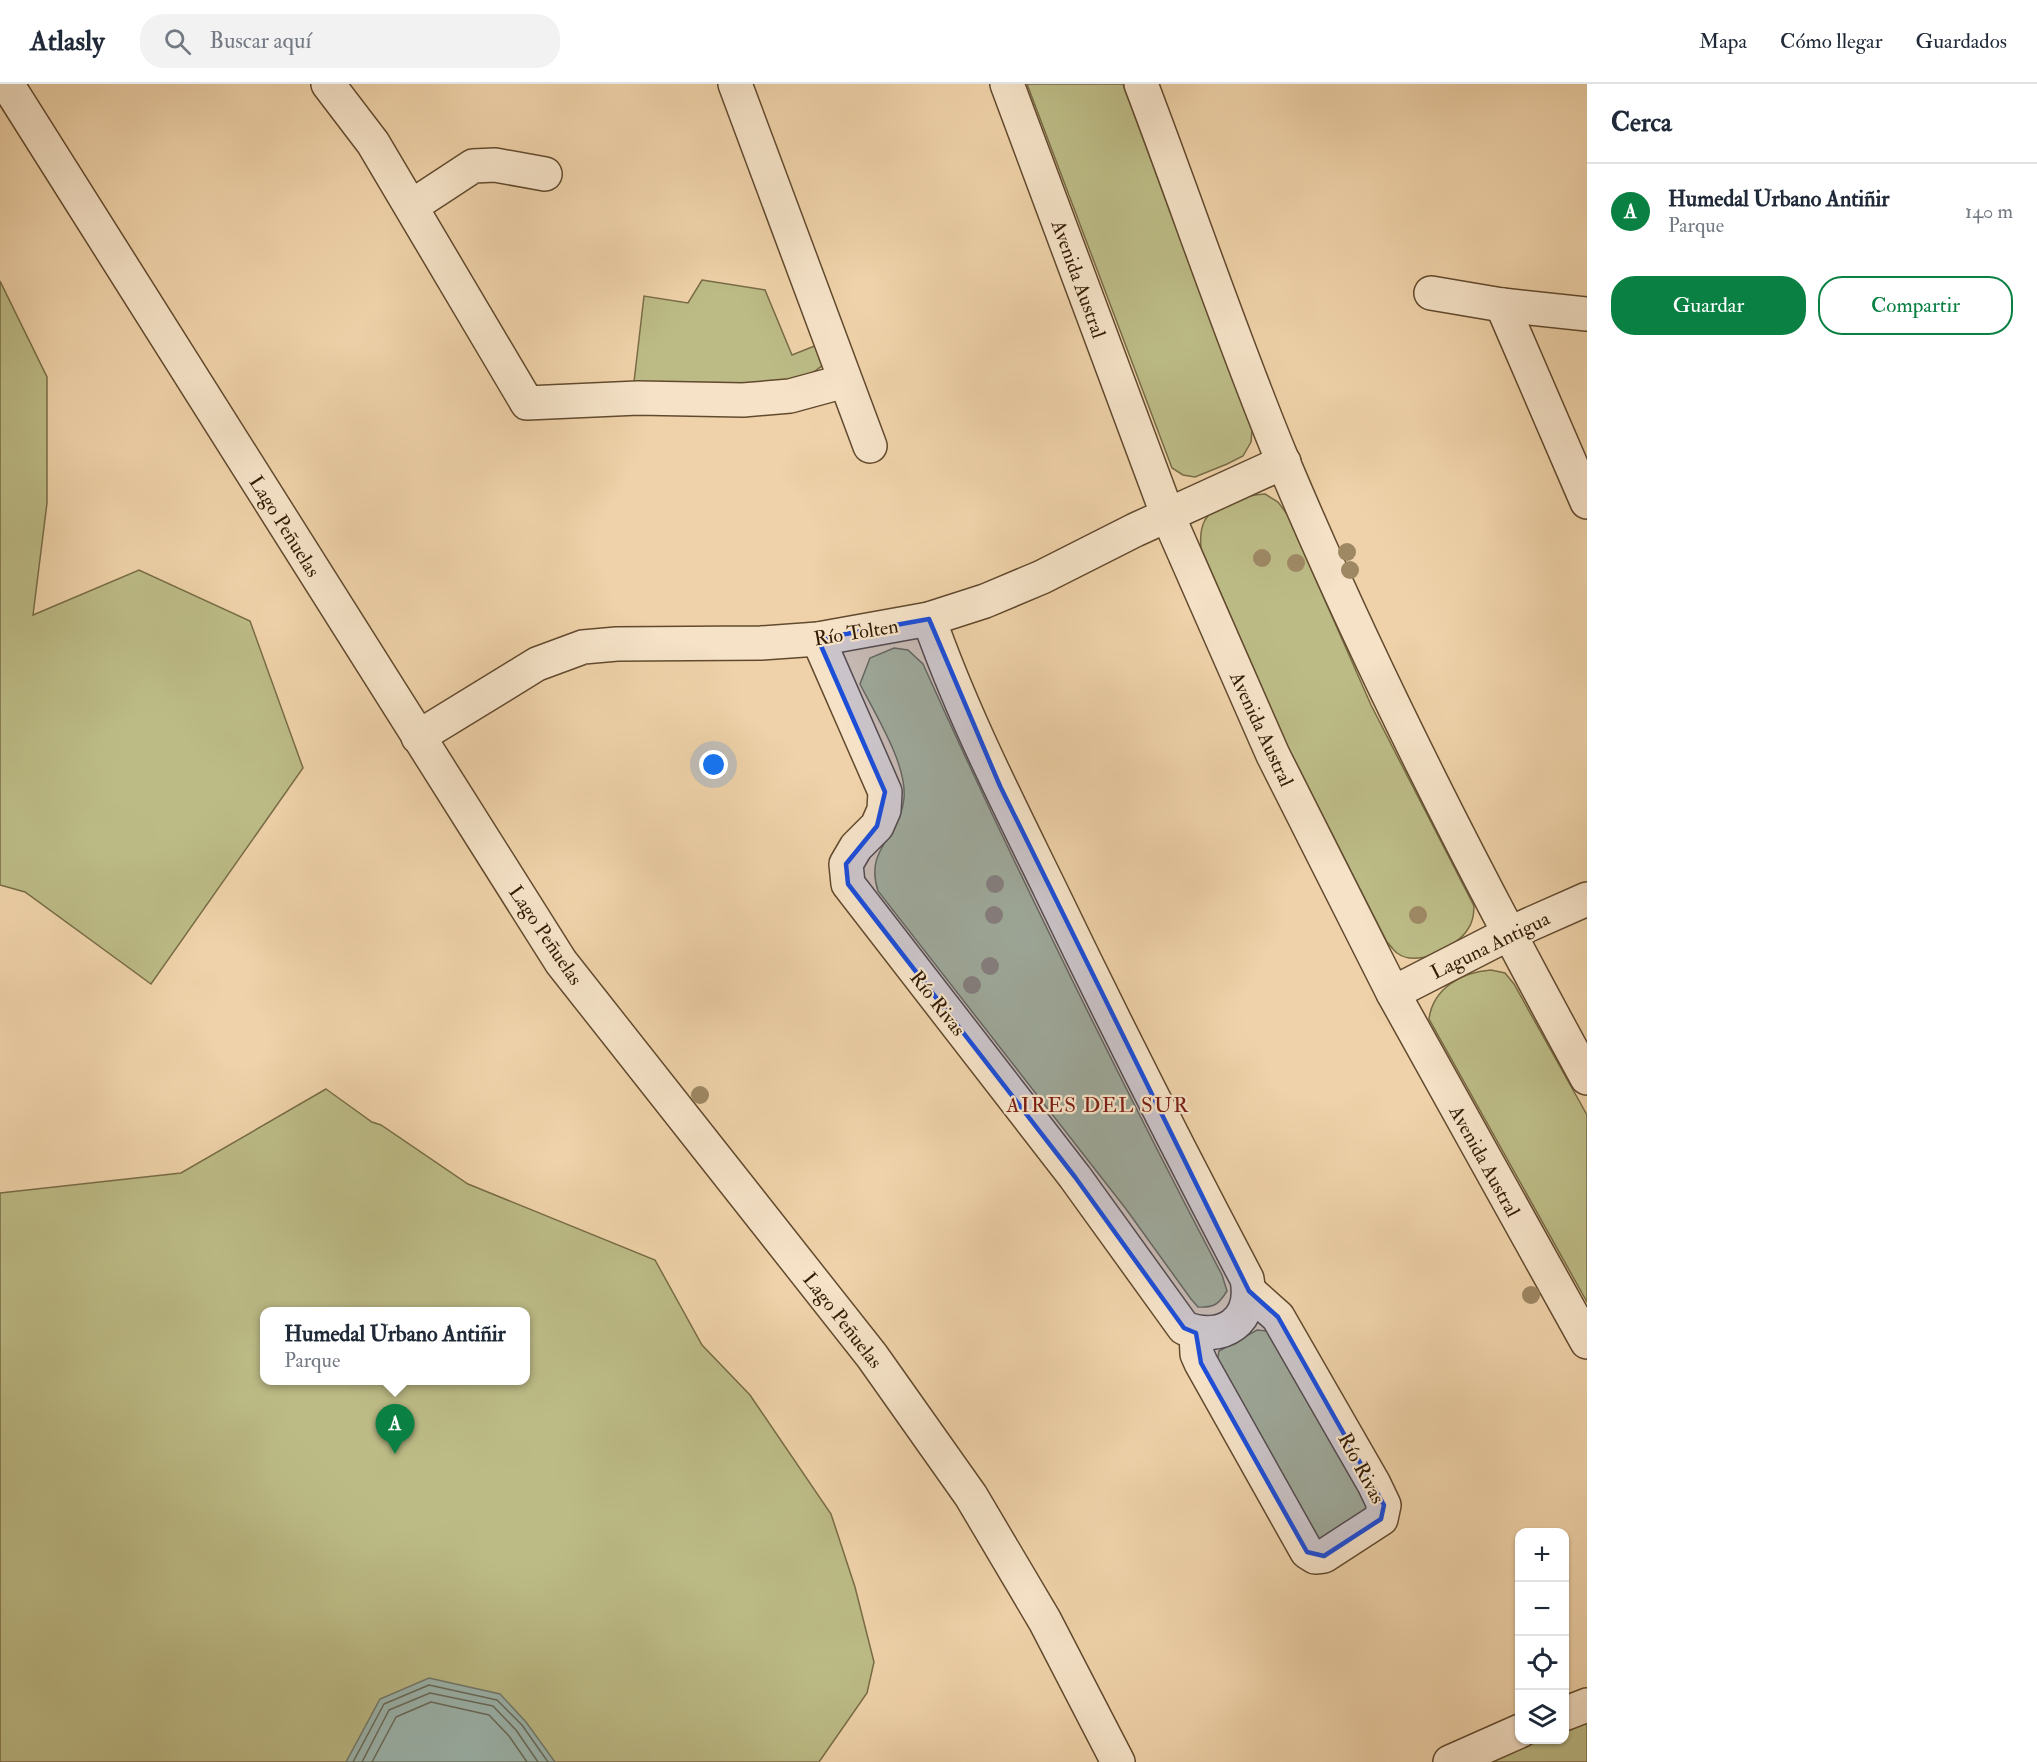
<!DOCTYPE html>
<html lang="es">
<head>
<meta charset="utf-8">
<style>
	body { margin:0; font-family:"IM FELL Double Pica",serif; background:#f2f2f3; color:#1f2937 }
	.controls { position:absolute; right:18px; bottom:18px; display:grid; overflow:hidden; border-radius:12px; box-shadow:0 2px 4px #0004 }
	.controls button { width:54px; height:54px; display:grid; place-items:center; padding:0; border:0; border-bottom:2px solid #e0e1e3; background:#fff; color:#1f2937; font:30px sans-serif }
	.you { position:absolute; left:714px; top:681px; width:21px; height:21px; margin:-15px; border:4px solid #fff; border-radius:50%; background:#1a73e8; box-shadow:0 0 0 9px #1a73e833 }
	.badge { display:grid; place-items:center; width:39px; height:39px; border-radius:50%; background:#0b8043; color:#fff; font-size:20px; font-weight:700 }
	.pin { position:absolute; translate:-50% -50px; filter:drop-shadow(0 2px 3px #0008) }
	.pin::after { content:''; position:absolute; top:32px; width:21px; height:18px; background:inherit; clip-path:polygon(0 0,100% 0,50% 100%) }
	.popup { position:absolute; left:260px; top:1223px; width:270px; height:78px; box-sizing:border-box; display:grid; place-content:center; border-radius:12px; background:#fff; filter:drop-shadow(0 2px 4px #0005); font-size:20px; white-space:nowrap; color:#747a83 }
	.popup b { font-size:22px; color:#1f2937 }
	.popup::after { content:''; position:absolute; left:50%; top:100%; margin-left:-12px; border:12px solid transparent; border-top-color:#fff }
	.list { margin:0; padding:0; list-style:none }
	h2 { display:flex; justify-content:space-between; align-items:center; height:78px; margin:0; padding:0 24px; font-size:26px }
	h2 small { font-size:20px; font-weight:400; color:#747a83 }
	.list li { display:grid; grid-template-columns:39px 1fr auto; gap:18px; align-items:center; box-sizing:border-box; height:96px; padding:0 24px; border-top:2px solid #e0e1e3 }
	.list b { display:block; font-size:22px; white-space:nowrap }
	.list p { margin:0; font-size:20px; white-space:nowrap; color:#747a83 }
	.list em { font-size:20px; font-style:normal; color:#747a83 }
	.actions { display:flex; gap:12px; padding:18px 24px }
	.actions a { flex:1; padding:14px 0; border:2px solid #0b8043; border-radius:24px; text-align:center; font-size:21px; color:#0b8043 }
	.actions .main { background:#0b8043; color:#fff }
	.icon { flex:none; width:33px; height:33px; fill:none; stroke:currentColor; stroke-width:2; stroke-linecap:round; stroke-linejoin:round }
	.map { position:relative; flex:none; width:1587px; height:1678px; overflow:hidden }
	header { display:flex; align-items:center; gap:36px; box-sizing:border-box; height:84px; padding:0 30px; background:#fff; border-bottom:2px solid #e0e1e3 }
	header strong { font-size:28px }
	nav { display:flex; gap:33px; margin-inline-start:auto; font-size:21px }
	.search { width:420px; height:54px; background:#f2f2f3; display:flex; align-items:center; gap:15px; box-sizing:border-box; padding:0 21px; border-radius:24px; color:#747a83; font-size:22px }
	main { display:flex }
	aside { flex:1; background:#fff }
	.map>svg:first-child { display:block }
</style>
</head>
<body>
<header>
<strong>Atlasly</strong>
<div class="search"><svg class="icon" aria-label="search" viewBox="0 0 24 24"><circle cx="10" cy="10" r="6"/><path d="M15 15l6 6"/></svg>Buscar aquí</div>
<nav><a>Mapa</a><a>Cómo llegar</a><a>Guardados</a></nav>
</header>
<main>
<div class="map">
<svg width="1587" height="1678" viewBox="0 0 1587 1678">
	<rect width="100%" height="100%" fill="#efd2a9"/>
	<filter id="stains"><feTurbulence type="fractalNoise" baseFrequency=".00333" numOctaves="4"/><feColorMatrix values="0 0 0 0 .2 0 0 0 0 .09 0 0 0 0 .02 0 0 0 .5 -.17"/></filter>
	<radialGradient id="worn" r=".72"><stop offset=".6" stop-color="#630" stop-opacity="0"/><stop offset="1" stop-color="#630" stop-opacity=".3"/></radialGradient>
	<g fill="#bcbb86" stroke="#786c46" stroke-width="1.5" fill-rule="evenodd">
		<polygon points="1027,0 1123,0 1252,346 1251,358 1243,372 1227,380 1195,393 1183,391 1172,384"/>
		<path d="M702,196L765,206L792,271L817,261L824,279C804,310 672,300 634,298L644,212L688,219Z"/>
		<polygon points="0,197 47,293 47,419 33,531 139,486 250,537 303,684 151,900 25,808 0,801"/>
		<path d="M1265,410L1278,418L1287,430L1371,621L1474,822C1474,829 1473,838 1468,845C1457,863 1417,884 1397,869C1393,866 1390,861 1387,858L1287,661L1201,464C1200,454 1200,445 1205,436C1215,419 1247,411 1265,410Z"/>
		<path d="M894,564L908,566L923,580C1016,787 1117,990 1222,1191L1227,1207C1219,1220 1214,1224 1198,1223L1191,1215L1126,1125L878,807C864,763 900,755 904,714C907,680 875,630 860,600L870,574Z"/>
		<path d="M1491,886L1505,889L1514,900L1587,1031V1218L1429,935C1433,904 1462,888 1491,886Z"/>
		<path d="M326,1005L372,1038L381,1041L468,1100L655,1176L702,1261L750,1311L831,1430L855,1503L874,1578L867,1609L819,1678H0V1109L181,1089ZM264,1228H526V1296H264Z"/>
		<polygon points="1257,1246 1267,1247 1276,1254 1370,1424 1324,1457 1313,1454 1217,1279 1219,1267"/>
		<polygon points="1587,1638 1587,1678 1485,1678 1542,1656 1564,1656 1565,1647"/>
	</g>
	<polygon fill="#9bb6b0" stroke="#71786c" stroke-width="1.5" points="429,1594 500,1610 526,1638 555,1678 346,1678 380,1615"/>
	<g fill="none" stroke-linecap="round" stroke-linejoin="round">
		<g stroke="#67695a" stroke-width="1.5">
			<polyline points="353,1678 384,1620 429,1601 497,1616 522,1641 548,1678"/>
			<polyline points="362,1678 389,1626 430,1609 493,1622 516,1646 538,1678"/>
			<polyline points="372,1678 396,1633 431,1618 489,1631 509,1652 527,1678"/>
		</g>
		<defs>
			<g id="minor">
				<polyline points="7,0 561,878 872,1272 971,1412 1045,1537 1118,1678"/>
				<polyline points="328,0 373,59 527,319 638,314 743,316 790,312 845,297"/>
				<polyline points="735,0 870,362"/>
				<polyline points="1007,0 1168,432 1273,671 1393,909 1587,1258"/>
				<path d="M1141,0C1189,126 1232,255 1284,380C1373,591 1477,793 1587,994"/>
				<polyline points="412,122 473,82 495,81 545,90"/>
				<polyline points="1431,209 1502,221 1587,230"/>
				<polyline points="1502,221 1587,418"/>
				<path d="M818,555L885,708L884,726L877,742L856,763L846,780L848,800L1075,1093L1184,1244C1223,1259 1255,1237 1247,1195C1179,1066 1113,936 1050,805C1007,717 962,629 929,535"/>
				<polyline points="418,653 537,580 583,563 617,560 761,559 818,555 929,535 985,517 1042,493 1135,446 1284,378"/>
				<polyline points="1393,909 1508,850 1587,815"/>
				<polyline points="1196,1249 1197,1270 1201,1279 1307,1468 1315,1473 1324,1472 1381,1435 1384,1421 1374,1400 1278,1233 1249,1207"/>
				<polyline points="1564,1630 1587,1621"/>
				<polyline points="1450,1678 1520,1647"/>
			</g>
		</defs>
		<use href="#minor" stroke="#624a2e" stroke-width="36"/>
		<use href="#minor" stroke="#f5e2c7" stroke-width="33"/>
	</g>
	<g fill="#9e8864">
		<circle cx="1347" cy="468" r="9"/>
		<circle cx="1262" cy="474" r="9"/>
		<circle cx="1296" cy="479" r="9"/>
		<circle cx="1350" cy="486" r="9"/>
		<circle cx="995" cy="800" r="9"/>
		<circle cx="994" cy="831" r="9"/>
		<circle cx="1418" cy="831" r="9"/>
		<circle cx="990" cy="882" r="9"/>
		<circle cx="972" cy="901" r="9"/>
		<circle cx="700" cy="1011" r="9"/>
		<circle cx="1531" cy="1211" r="9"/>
	</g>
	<path fill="#1d4ed8" fill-opacity="0.2" stroke="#1d4ed8" stroke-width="4.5" stroke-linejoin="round" d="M929,535L1000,702L1249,1207L1278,1233L1384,1421L1381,1435L1324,1472L1307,1468L1201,1279L1196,1249L1184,1244L1075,1093L848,800L846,780L877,742L885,708L818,555Z"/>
	<g text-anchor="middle" stroke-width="4.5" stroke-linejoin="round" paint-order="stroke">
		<g font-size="20" fill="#331c05" stroke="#f5e2c7">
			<text transform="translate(1079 195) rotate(70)" y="7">Avenida Austral</text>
			<text transform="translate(285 442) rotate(58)" y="7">Lago Peñuelas</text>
			<text transform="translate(856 548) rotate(-9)" y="7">Río Tolten</text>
			<text transform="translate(1262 645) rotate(65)" y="7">Avenida Austral</text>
			<text transform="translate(546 851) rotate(56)" y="7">Lago Peñuelas</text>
			<text transform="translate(1490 861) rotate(-26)" y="7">Laguna Antigua</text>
			<text transform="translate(938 919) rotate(52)" y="7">Río Rivas</text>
			<text transform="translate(1485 1077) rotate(61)" y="7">Avenida Austral</text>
			<text transform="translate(843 1236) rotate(52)" y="7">Lago Peñuelas</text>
			<text transform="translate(1362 1384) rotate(62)" y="7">Río Rivas</text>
		</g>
		<g font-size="21" letter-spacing="1.5" fill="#7a1f14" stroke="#f5e2c7">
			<text x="1098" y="1028">AIRES DEL SUR</text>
		</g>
	</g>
	<rect width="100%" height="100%" filter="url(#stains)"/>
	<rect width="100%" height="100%" fill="url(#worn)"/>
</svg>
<div class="controls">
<button>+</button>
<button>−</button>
<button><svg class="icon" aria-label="locate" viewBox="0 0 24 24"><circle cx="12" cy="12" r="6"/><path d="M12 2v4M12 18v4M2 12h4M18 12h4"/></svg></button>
<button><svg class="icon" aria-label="layers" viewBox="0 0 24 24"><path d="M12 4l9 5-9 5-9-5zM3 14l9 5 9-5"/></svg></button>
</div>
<div class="you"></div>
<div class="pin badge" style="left:395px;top:1370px">A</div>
<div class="popup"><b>Humedal Urbano Antiñir</b>Parque</div>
</div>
<aside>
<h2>Cerca<small></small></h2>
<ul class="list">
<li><span class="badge">A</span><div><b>Humedal Urbano Antiñir</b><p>Parque</p></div><em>140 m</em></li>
</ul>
<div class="actions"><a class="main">Guardar</a><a>Compartir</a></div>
</aside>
</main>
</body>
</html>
